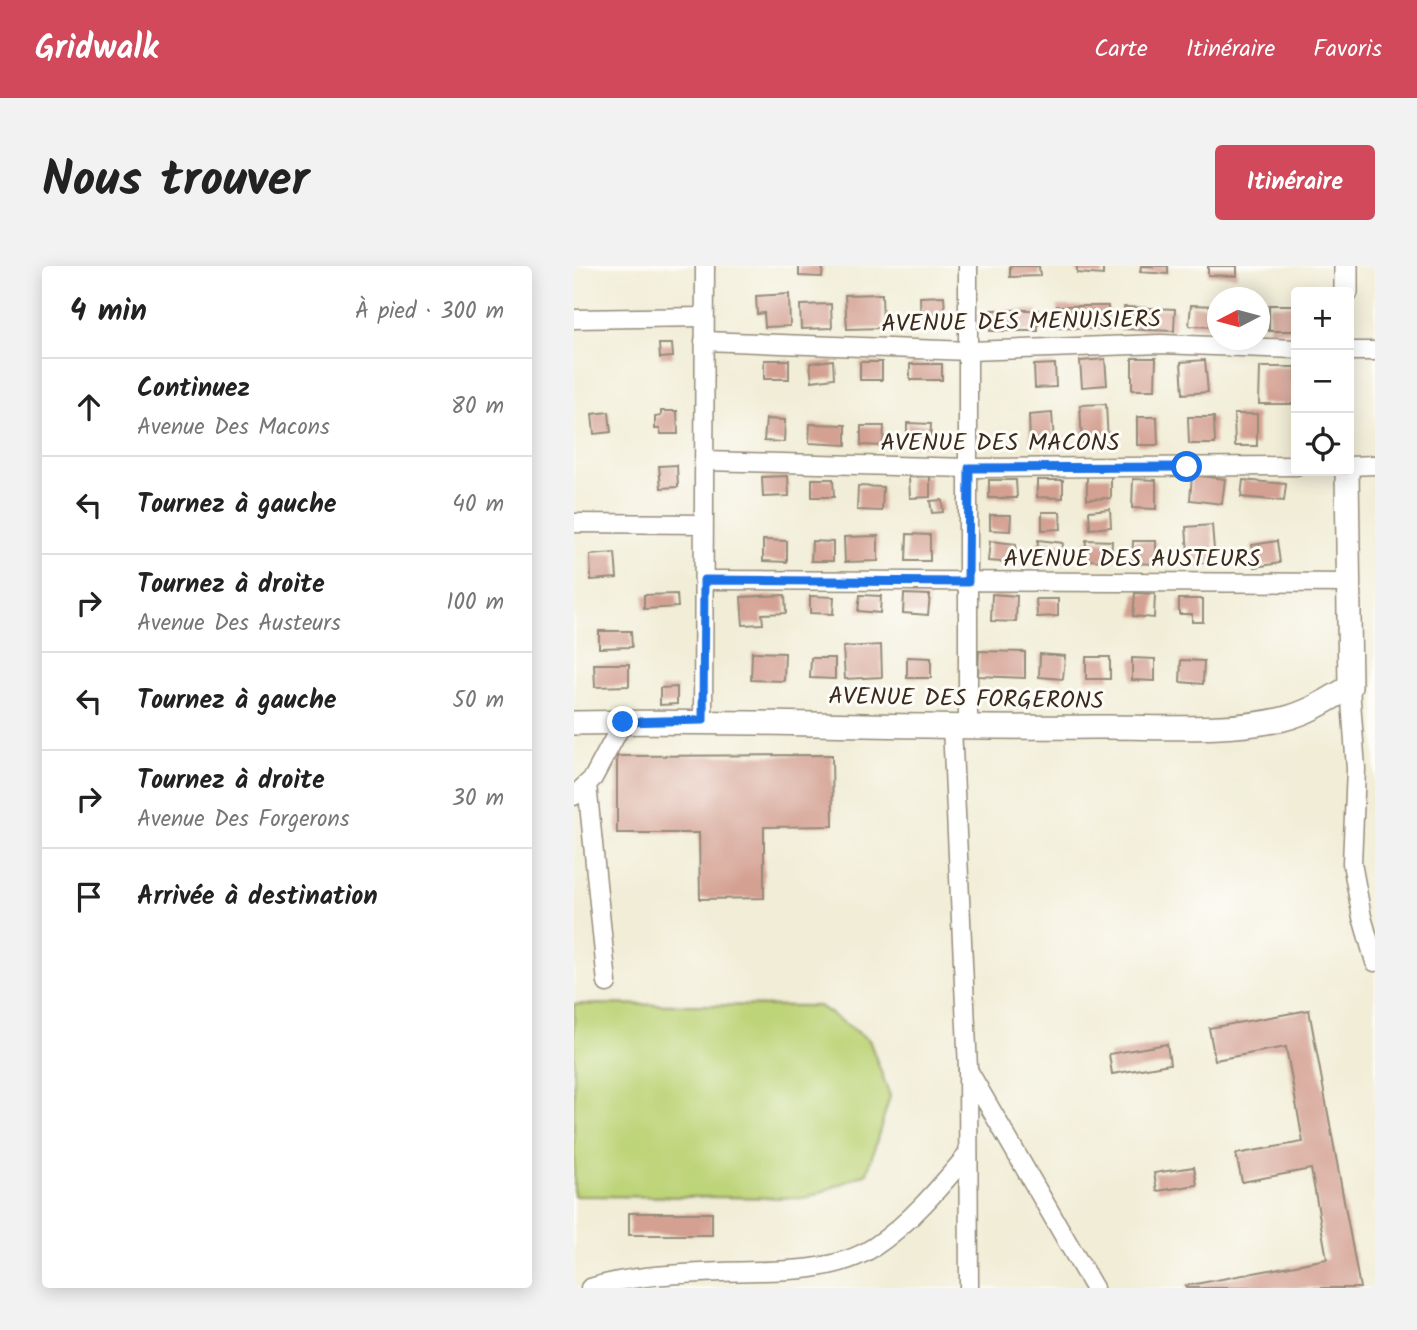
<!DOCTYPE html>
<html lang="fr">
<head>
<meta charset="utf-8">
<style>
	body { margin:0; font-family:Kalam,sans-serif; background:#f2f2f2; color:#222 }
	.controls { position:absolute; right:21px; top:21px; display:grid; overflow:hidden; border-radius:7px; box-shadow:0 4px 18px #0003 }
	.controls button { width:63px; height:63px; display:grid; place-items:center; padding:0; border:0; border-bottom:2px solid #e0e0e0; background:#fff; color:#222; font:35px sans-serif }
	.compass { position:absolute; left:633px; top:21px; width:63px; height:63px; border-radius:50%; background:#fff; box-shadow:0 4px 18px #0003; rotate:264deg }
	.stop { position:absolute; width:21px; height:21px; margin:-16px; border:5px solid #1a73e8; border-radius:50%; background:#fff }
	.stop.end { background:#1a73e8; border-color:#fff; box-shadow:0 2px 7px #0008 }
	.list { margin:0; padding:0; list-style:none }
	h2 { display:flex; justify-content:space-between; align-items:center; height:91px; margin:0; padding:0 28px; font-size:30px }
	h2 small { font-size:23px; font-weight:400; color:#767676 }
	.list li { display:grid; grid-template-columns:46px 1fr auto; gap:21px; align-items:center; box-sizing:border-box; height:98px; padding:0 28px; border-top:2px solid #e0e0e0 }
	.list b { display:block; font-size:26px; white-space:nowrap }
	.list p { margin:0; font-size:23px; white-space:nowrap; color:#767676 }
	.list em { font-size:23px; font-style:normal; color:#767676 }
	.icon { flex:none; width:38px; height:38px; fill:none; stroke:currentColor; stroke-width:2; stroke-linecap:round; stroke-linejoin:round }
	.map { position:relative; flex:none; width:801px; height:1022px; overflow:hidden; border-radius:7px }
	header { display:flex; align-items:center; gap:42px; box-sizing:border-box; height:98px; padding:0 35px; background:#d1495b; color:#fff }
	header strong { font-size:33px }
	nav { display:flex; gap:38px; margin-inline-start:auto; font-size:24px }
	.intro { display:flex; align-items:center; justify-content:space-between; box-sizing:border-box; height:168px; padding:0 42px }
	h1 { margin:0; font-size:49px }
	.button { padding:18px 32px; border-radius:7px; background:#d1495b; color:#fff; font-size:24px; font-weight:700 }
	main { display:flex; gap:42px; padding:0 42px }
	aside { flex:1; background:#fff; border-radius:7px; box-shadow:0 4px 18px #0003 }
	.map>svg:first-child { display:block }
</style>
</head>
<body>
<header>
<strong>Gridwalk</strong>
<nav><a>Carte</a><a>Itinéraire</a><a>Favoris</a></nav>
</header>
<div class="intro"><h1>Nous trouver</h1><a class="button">Itinéraire</a></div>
<main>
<aside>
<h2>4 min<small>À pied · 300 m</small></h2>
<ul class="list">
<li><svg class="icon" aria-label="ahead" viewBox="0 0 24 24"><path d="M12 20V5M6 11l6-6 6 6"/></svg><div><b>Continuez</b><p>Avenue Des Macons</p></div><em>80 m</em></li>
<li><svg class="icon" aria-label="left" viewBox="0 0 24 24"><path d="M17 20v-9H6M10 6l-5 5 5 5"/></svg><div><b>Tournez à gauche</b></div><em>40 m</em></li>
<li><svg class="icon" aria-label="right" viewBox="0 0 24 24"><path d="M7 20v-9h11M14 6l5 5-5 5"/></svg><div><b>Tournez à droite</b><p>Avenue Des Austeurs</p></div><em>100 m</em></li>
<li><svg class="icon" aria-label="left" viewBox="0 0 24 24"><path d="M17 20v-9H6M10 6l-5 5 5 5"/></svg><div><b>Tournez à gauche</b></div><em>50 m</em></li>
<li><svg class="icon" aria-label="right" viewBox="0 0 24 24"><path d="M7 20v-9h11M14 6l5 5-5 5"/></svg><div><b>Tournez à droite</b><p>Avenue Des Forgerons</p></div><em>30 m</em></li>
<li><svg class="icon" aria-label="arrive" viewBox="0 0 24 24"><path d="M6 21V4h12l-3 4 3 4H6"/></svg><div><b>Arrivée à destination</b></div></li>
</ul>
</aside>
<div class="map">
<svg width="801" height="1022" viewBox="0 0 801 1022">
	<rect width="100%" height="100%" fill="#fdfcf7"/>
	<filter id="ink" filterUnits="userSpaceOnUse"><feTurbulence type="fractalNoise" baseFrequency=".0143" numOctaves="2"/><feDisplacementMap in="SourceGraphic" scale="14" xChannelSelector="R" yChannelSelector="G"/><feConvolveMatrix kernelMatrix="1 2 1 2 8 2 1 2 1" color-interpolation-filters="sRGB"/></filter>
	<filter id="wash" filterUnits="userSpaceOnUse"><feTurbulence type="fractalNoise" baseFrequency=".00686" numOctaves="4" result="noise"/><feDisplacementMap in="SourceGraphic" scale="28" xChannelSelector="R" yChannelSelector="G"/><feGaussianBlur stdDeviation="1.57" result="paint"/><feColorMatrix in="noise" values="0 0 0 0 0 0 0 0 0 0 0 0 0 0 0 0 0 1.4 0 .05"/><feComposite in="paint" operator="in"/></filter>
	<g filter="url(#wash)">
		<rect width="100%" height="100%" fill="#f1edd7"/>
		<polygon fill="#bed479" stroke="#7c7f4c" stroke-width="2" points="0,738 245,740 295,774 316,830 293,907 233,932 0,930"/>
		<g id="blocks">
			<g fill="#d4a092">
				<polygon points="225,0 249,0 248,11 225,10"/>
				<polygon points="436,0 465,0 466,10 436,11"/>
				<polygon points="503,0 529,0 529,9 503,7"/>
				<polygon points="567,0 594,0 594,8 566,6"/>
				<polygon points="634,0 663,0 663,10 634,9"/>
				<polygon points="215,28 216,60 191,61 190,47 183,48 182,30"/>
				<polygon points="308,28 309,62 273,63 271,29"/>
				<polygon points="370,30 372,60 347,61 346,31"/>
				<polygon points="257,38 258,62 227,63 226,39"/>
				<polygon points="617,39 643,40 643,61 615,60"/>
				<rect x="695" y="39" width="27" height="26"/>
				<polygon points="483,40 534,40 534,63 483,62"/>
				<polygon points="550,41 601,43 600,65 549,63"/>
				<polygon points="417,44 464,44 464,65 416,65"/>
				<polygon points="85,78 98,78 99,91 86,92"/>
				<polygon points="558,92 582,92 581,124 558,124"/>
				<polygon points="531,93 533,119 508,121 506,95"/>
				<rect x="190" y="94" width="25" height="19"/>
				<polygon points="259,94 260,112 238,115 236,97"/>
				<polygon points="631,94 634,126 609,128 607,96"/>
				<rect x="286" y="96" width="22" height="18"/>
				<rect x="336" y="98" width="32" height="16"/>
				<polygon points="481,98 482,121 461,122 460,99"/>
				<polygon points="686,101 722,101 722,138 685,138"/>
				<polygon points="532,138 534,176 508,177 506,139"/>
				<polygon points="87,145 103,145 104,168 87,168 86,163 81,163 81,151 87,150"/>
				<polygon points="35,146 37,166 20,168 18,148"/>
				<polygon points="478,147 480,176 456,178 455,149"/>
				<polygon points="660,148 683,148 683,180 661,180"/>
				<polygon points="563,151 583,151 584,179 563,179"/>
				<polygon points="614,151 640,151 641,178 615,178"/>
				<polygon points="192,153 211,154 210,176 190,175"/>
				<polygon points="333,157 357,158 356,180 333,180"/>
				<polygon points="236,158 272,159 272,179 235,177"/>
				<polygon points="287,160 310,160 309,180 287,179"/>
				<polygon points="103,199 104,221 87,222 85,200"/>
				<polygon points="618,209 651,213 648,238 616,234"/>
				<polygon points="214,210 215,230 189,231 188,211"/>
				<polygon points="356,210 356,231 336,232 335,211"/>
				<polygon points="513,210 537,210 537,232 513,233"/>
				<polygon points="238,213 259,213 260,231 238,231"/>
				<polygon points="559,213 582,214 582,243 558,242"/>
				<polygon points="415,214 442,214 443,232 415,232"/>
				<polygon points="463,214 489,214 489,232 463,231"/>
				<polygon points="669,214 712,218 710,235 667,231"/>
				<polygon points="284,220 309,221 308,245 283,244"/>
				<polygon points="368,234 369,246 358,247 356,235"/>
				<polygon points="536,243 537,261 516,263 515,245"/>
				<polygon points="468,246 486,246 487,263 468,264"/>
				<polygon points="416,249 437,249 436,265 416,264"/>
				<polygon points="638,259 641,296 615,298 612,261"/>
				<polygon points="333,268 356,269 356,295 332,295"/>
				<polygon points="304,270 304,295 271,296 270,271"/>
				<polygon points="189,274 213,275 213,296 189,295"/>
				<polygon points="464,274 489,277 487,297 463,295"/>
				<polygon points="512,274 538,275 537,295 511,294"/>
				<polygon points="238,275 259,276 259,295 237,295"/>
				<polygon points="416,275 442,278 441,297 414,295"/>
				<polygon points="559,275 582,275 582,298 558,297"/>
				<polygon points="703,275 706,297 681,301 678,279"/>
				<polygon points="41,287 43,312 17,314 16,289"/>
				<polygon points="561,327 581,328 580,352 559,350"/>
				<polygon points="103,328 104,341 70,343 70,329"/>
				<polygon points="330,328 356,329 354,349 329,347"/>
				<polygon points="418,328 443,330 442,356 417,355"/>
				<polygon points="211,329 212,347 188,348 189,358 169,359 167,331"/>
				<polygon points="286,329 307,330 306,347 284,345"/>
				<polygon points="236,330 260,331 259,348 236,347"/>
				<polygon points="462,333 484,333 484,350 463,351"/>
				<polygon points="605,333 629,333 629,356 618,356 618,348 605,348"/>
				<polygon points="25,365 57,365 58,381 25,382"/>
				<polygon points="307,379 308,411 271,413 269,381"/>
				<polygon points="405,385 451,386 451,412 404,410"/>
				<polygon points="178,386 211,387 210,415 177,414"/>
				<polygon points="466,388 491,390 489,413 465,411"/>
				<polygon points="333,391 357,392 357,412 333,412"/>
				<rect x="512" y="391" width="24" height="22"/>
				<polygon points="237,392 261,392 261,413 236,412"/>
				<polygon points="558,392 581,393 581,415 558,414"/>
				<polygon points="607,394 630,395 629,418 606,416"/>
				<polygon points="20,398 55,398 55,420 21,421"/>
				<polygon points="103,421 103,438 86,439 86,422"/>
				<polygon points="258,489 259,560 190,561 190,632 126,633 125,567 43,567 43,490"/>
				<polygon points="735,744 786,1022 612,1022 611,1020 753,993 737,903 668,916 662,888 729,876 712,781 641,794 635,762"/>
				<polygon points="593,778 596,798 538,808 535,788"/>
				<polygon points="620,901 623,919 583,925 580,907"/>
				<rect x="55" y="947" width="83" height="22"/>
			</g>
		</g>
	</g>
	<g filter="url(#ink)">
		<use href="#blocks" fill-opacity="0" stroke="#968c7a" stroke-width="2"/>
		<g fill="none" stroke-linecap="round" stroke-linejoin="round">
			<defs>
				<g id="minor">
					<polyline points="0,53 129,51"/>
					<polyline points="130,75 395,85 587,78 722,83"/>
					<polyline points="775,85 801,85"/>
					<polyline points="130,195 395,202 722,200"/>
					<polyline points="775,200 801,199"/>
					<polyline points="0,257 129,258"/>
					<polyline points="130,314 775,317"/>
					<polyline points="776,421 782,503 778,597 788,651 801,696"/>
					<polyline points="129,454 131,0"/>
					<polyline points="378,461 394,803 395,1022"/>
					<polyline points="394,462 394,0"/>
					<polyline points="13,518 33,717"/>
					<polyline points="0,530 19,512 49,456"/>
					<polyline points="394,804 520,1022"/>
					<path d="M16,1022C58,1009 104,1008 148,1006C197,1004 257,1009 300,981C336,957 366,921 394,888"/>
				</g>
				<g id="tertiary">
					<polyline points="772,0 772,26"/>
					<path d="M0,457C173,453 346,463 519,461C581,460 649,467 709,453C734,447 754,434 776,421L773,205"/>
				</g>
			</defs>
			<use href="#minor" stroke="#968c7a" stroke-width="21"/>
			<use href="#tertiary" stroke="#968c7a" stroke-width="26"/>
			<use href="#minor" stroke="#fff" stroke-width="18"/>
			<use href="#tertiary" stroke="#fff" stroke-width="23"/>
		</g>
	</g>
	<g fill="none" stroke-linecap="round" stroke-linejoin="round" filter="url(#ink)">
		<polyline stroke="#1a73e8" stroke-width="9" points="49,456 129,454 130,314 394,316 395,202 613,201"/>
	</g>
	<g text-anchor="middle" stroke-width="6" stroke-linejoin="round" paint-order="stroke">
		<g font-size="24" fill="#3b2a1e" stroke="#fdfcf7">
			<text transform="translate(447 55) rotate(-1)" y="8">AVENUE DES MENUISIERS</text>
			<text x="426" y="184">AVENUE DES MACONS</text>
			<text x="558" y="300">AVENUE DES AUSTEURS</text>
			<text transform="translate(392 432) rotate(1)" y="8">AVENUE DES FORGERONS</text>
		</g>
	</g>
</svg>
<div class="controls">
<button>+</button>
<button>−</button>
<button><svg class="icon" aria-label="locate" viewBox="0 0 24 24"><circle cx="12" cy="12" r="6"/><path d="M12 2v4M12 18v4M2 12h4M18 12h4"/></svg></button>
</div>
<svg class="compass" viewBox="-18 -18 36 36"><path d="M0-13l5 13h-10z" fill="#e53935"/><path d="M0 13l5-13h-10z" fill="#767676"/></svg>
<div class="stop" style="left:613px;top:201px"></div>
<div class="stop end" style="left:49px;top:456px"></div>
</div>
</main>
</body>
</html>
